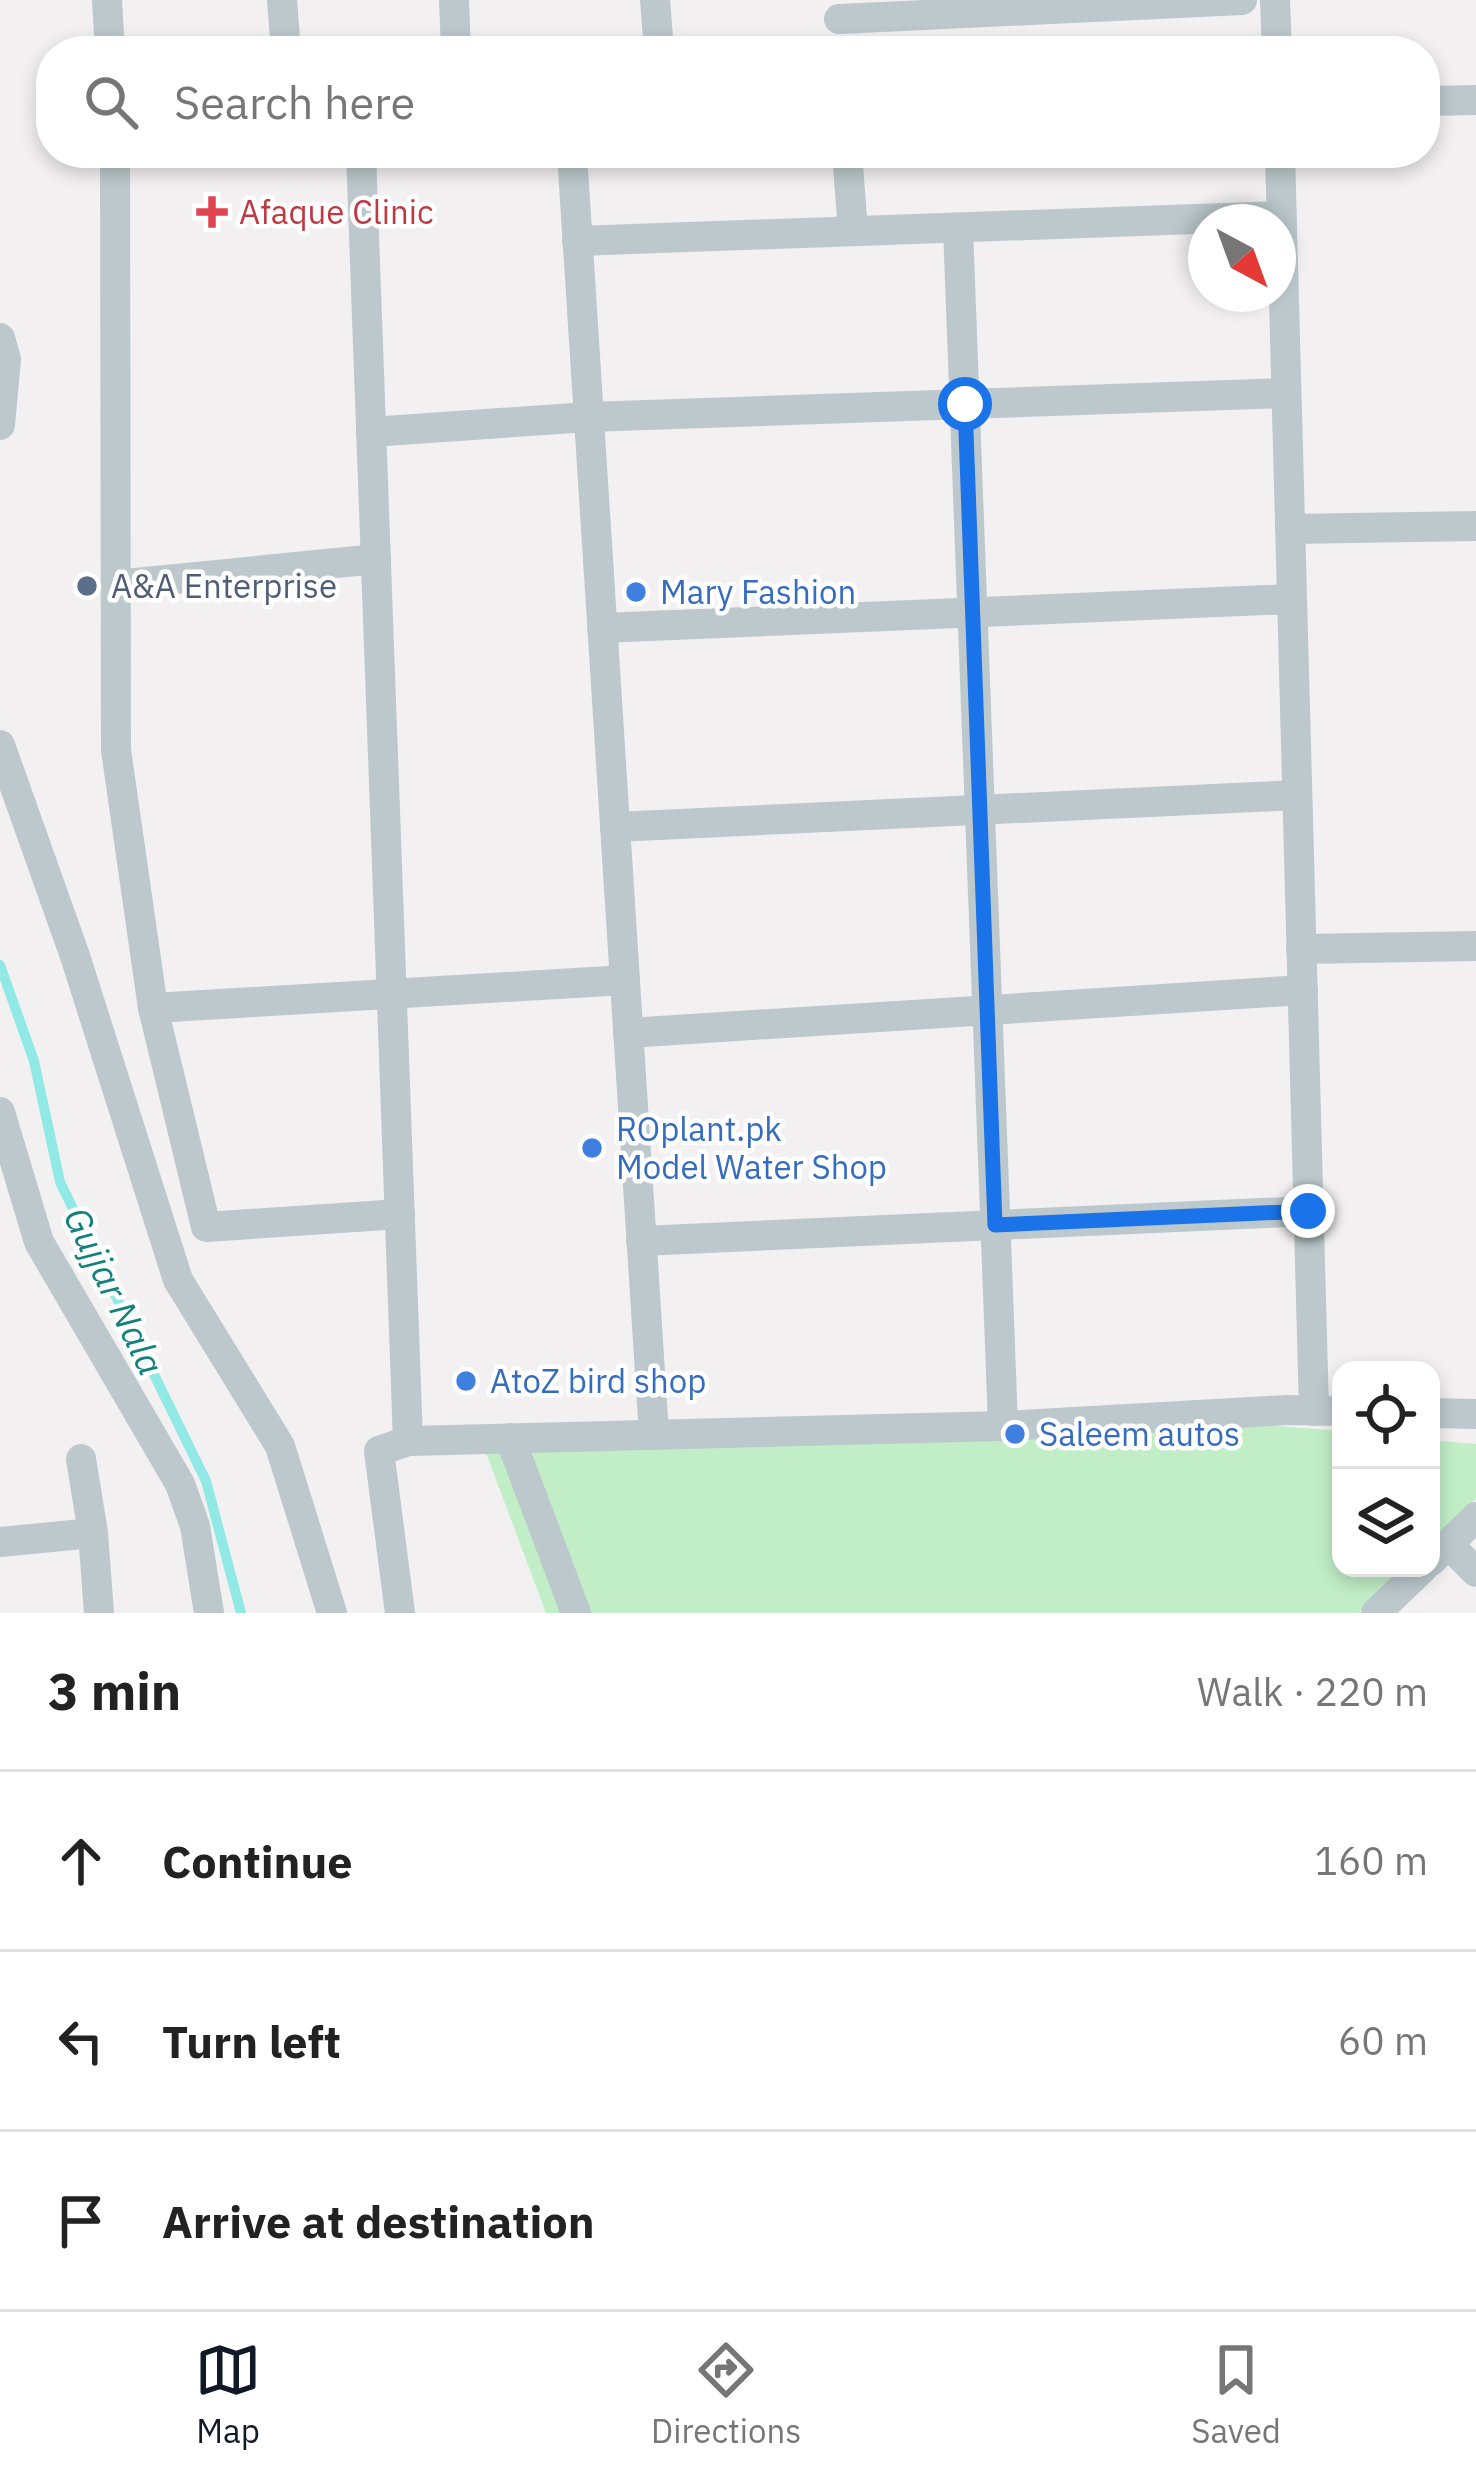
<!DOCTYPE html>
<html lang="en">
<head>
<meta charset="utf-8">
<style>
	body { margin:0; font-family:"IBM Plex Sans",sans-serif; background:#f2f2f2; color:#222 }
	.controls { position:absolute; right:36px; bottom:36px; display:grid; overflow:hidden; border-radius:24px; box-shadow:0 6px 18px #0003 }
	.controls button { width:108px; height:108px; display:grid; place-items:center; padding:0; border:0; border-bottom:3px solid #e0e0e0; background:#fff; color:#222; font:60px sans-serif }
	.compass { position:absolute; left:1188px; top:204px; width:108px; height:108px; border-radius:50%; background:#fff; box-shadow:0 6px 18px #0003; rotate:139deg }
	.stop { position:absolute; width:36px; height:36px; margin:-27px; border:9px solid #1a73e8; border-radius:50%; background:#fff }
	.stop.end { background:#1a73e8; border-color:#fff; box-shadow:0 3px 12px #0008 }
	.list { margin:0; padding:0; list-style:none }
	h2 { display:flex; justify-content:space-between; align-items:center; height:156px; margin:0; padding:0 48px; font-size:51px }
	h2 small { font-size:39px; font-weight:400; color:#767676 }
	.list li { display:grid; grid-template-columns:78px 1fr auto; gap:36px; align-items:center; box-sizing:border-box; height:180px; padding:0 48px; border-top:3px solid #e0e0e0 }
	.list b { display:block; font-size:45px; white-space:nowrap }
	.list em { font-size:39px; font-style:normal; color:#767676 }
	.icon { flex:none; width:66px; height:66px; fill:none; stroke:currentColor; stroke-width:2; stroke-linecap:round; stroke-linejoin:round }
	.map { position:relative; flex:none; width:1476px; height:1613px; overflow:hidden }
	.search { position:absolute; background:#fff; box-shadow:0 6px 18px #0003; left:36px; right:36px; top:36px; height:132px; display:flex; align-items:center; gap:30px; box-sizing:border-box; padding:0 42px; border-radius:48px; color:#767676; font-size:45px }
	.sheet { height:696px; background:#fff }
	nav { display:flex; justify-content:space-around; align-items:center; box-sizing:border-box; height:168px; border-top:3px solid #e0e0e0; background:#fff; font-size:33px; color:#767676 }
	nav a { display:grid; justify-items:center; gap:6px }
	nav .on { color:#111827 }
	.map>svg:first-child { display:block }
</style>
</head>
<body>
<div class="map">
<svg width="1476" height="1613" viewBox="0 0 1476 1613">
	<rect width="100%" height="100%" fill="#f2f0f1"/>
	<g fill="#c1eec7">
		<polygon points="1264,1425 1341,1431 1341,1568 1405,1568 1359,1613 546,1613 486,1453"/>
		<polygon points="1431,1440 1476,1444 1476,1499 1431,1543"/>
	</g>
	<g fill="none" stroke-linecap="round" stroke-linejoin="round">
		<polyline stroke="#90e9e5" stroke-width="10" points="0,965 34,1061 60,1182 206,1481 241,1613"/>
		<g stroke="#bcc8cc" stroke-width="30">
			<polyline points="107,0 110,51"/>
			<polyline points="282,0 286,51"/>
			<polyline points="454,0 456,51"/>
			<polyline points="655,0 659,51"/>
			<polyline points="1275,0 1277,51"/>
			<polyline points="839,19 1242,0"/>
			<polyline points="1425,101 1476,100"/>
			<polyline points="115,153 116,750 153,1008 206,1227 400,1214"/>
			<polyline points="361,153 408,1441"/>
			<polyline points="572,153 654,1435"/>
			<polyline points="847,153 853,231"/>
			<polyline points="1280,153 1314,1411"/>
			<polyline points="958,228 1003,1426"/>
			<polyline points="577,241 1281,216"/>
			<polyline points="0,338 6,359 0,425"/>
			<polyline points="371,432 588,417 1286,393"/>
			<polyline points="1290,529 1476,526"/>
			<polyline points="115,585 376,559"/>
			<polyline points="602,628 1292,599"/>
			<polyline points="0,745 75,956 178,1280 280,1446 332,1613"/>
			<polyline points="615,827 1297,795"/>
			<polyline points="1301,949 1476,946"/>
			<polyline points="153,1008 625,980"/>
			<polyline points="628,1033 1303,990"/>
			<polyline points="0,1112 39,1242 180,1484 195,1526 209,1613"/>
			<polyline points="641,1241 1308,1211"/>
			<polyline points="1431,1413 1476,1414"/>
			<polyline points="510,1438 576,1613"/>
			<polyline points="81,1459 93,1533 99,1613"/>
			<polyline points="0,1542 93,1533"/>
			<polyline points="1448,1544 1476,1572"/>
			<polyline points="1431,1561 1476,1517"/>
			<polyline points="400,1613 379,1451 408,1441 1003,1426 1288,1410 1341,1411"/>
			<polyline points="1376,1613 1423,1568"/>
		</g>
	</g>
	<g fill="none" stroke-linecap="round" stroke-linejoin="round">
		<polyline stroke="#1a73e8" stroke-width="15" points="965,404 995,1225 1308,1211"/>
	</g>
	<path fill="#e0444e" stroke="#fff" stroke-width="4.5" d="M206 194h12v12h12v12h-12v12h-12v-12h-12v-12h12z"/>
	<circle fill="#5c6f8a" stroke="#fff" stroke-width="4.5" cx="87" cy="586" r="12"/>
	<g fill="#3f7fe0" stroke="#fff" stroke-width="4.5">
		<circle cx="636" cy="592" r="12"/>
		<circle cx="592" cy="1148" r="12"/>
		<circle cx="466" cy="1381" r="12"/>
		<circle cx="1015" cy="1434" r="12"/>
	</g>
	<g text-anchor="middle" stroke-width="9" stroke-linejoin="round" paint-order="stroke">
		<g font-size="33" fill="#be3a42" stroke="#fff" text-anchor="start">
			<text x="239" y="224">Afaque Clinic</text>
		</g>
		<g font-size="33" fill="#4e5e75" stroke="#fff" text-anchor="start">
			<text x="111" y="598">A&amp;A Enterprise</text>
		</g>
		<g font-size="33" fill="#366cbe" stroke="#fff" text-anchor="start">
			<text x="660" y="604">Mary Fashion</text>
			<text x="616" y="1141">ROplant.pk<tspan x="616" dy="38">Model Water Shop</tspan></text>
			<text x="490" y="1393">AtoZ bird shop</text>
			<text x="1039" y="1446">Saleem autos</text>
		</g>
		<g font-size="36" font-style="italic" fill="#12817c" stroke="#fff">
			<text transform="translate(114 1291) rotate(64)" y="13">Gujjar Nala</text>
		</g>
	</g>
</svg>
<div class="controls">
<button><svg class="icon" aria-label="locate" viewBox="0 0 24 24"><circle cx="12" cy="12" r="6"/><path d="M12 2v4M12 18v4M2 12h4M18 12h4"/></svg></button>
<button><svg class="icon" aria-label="layers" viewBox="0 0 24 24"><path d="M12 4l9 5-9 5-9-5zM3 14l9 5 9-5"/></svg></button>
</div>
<svg class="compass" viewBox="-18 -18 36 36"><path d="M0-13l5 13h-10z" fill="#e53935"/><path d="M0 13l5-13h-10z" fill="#767676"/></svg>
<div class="stop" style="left:965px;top:404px"></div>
<div class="stop end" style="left:1308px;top:1211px"></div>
<div class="search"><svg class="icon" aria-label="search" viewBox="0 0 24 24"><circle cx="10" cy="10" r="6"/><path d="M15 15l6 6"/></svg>Search here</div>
</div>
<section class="sheet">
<h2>3 min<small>Walk · 220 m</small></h2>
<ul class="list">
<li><svg class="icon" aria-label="ahead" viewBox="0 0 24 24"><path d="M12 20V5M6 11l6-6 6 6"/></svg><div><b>Continue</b></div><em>160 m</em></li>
<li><svg class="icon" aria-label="left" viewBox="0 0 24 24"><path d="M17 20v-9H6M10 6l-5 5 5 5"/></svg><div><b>Turn left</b></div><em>60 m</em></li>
<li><svg class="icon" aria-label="arrive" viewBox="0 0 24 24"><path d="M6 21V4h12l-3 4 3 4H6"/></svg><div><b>Arrive at destination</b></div></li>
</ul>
</section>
<nav>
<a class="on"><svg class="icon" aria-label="map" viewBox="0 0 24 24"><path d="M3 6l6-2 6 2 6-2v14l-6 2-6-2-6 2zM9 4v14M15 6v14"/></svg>Map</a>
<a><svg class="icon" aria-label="directions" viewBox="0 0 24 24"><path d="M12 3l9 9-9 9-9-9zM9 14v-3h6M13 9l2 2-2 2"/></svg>Directions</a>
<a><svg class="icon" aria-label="saved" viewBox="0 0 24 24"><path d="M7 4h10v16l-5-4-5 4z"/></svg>Saved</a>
</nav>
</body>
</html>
